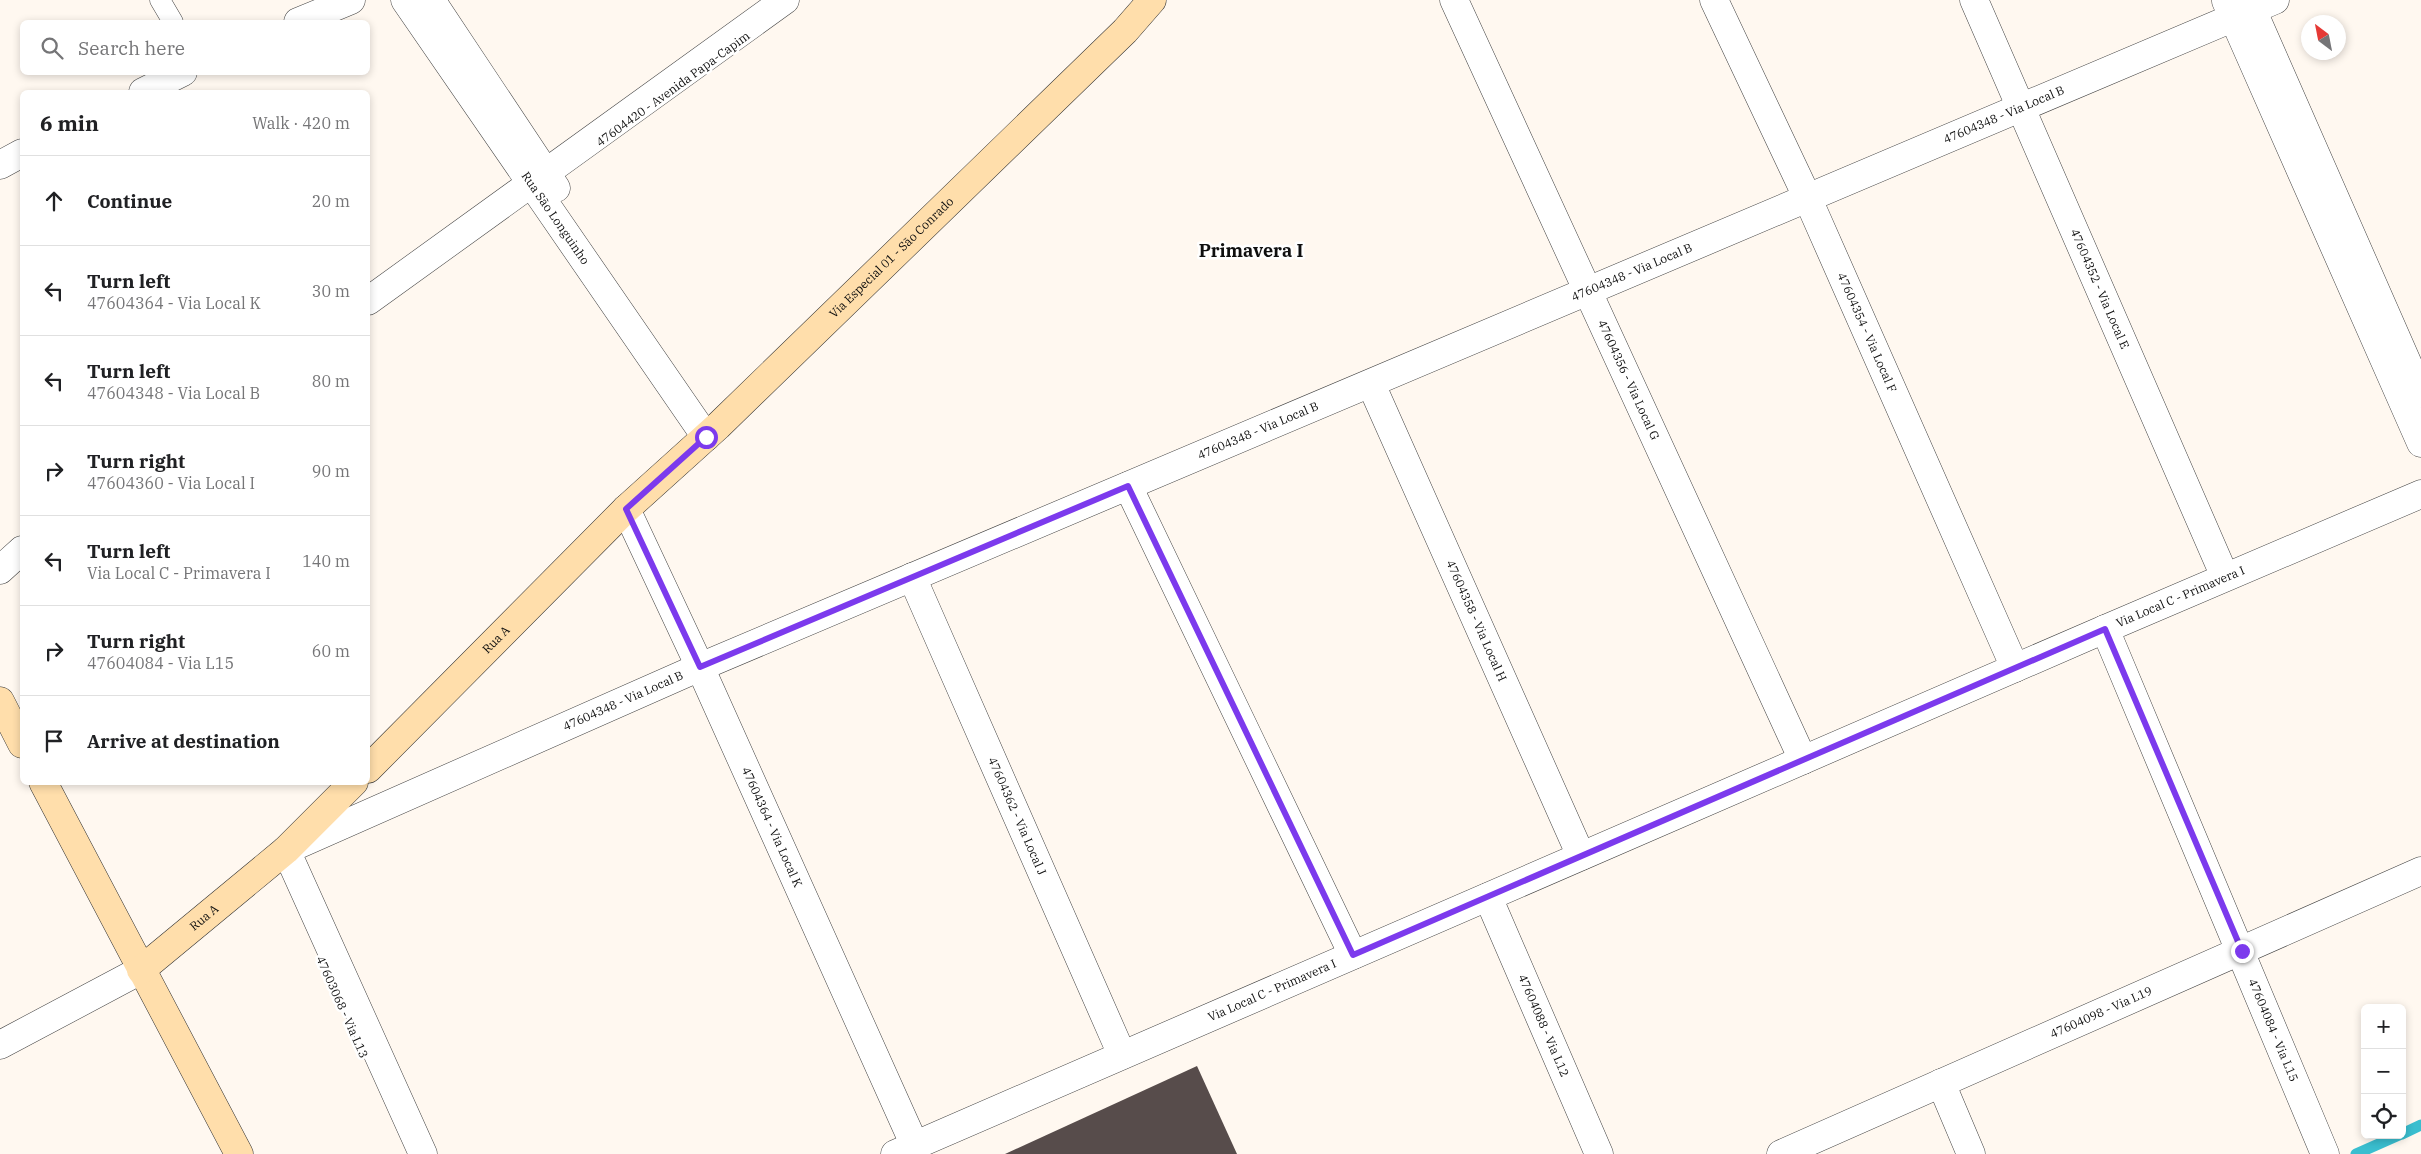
<!DOCTYPE html>
<html lang="en">
<head>
<meta charset="utf-8">
<style>
	body { margin:0; font-family:"IBM Plex Serif",serif; background:#f6f6f6; color:#202124 }
	.controls { position:absolute; right:15px; bottom:15px; display:grid; overflow:hidden; border-radius:8px; box-shadow:0 2px 8px #0003 }
	.controls button { width:45px; height:45px; display:grid; place-items:center; padding:0; border:0; border-bottom:1px solid #e0e0e0; background:#fff; color:#202124; font:25px sans-serif }
	.compass { position:absolute; left:2301px; top:15px; width:45px; height:45px; border-radius:50%; background:#fff; box-shadow:0 2px 8px #0003; rotate:328deg }
	.stop { position:absolute; width:15px; height:15px; margin:-11px; border:4px solid #7c3aed; border-radius:50%; background:#fff }
	.stop.end { background:#7c3aed; border-color:#fff; box-shadow:0 1px 5px #0008 }
	.list { margin:0; padding:0; list-style:none }
	h2 { display:flex; justify-content:space-between; align-items:center; height:65px; margin:0; padding:0 20px; font-size:21px }
	h2 small { font-size:16px; font-weight:400; color:#757577 }
	.list li { display:grid; grid-template-columns:32px 1fr auto; gap:15px; align-items:center; box-sizing:border-box; height:90px; padding:0 20px; border-top:1px solid #e0e0e0 }
	.list b { display:block; font-size:19px; white-space:nowrap }
	.list p { margin:0; font-size:16px; white-space:nowrap; color:#757577 }
	.list em { font-size:16px; font-style:normal; color:#757577 }
	.icon { flex:none; width:28px; height:28px; fill:none; stroke:currentColor; stroke-width:2; stroke-linecap:round; stroke-linejoin:round }
	.map { position:relative; flex:none; width:2421px; height:1154px; overflow:hidden }
	.search { position:absolute; background:#fff; box-shadow:0 2px 8px #0003; left:20px; top:20px; width:350px; height:55px; display:flex; align-items:center; gap:12px; box-sizing:border-box; padding:0 18px; border-radius:8px; color:#757577; font-size:19px }
	.panel { position:absolute; background:#fff; box-shadow:0 2px 8px #0003; left:20px; top:90px; width:350px; height:695px; border-radius:8px }
	.map>svg:first-child { display:block }
</style>
</head>
<body>
<div class="map">
<svg width="2421" height="1154" viewBox="0 0 2421 1154">
	<rect width="100%" height="100%" fill="#fff8f0"/>
	<g fill="none" stroke-linecap="round" stroke-linejoin="round">
		<g stroke="#3abecf" stroke-width="11">
			<polyline points="2402,1134 2421,1125"/>
			<polyline points="2356,1154 2399,1135"/>
		</g>
	</g>
	<polygon fill="#574c4b" points="1197,1066 1237,1154 1005,1154"/>
	<g fill="none" stroke-linecap="round" stroke-linejoin="round">
		<defs>
			<polyline id="lane" points="160,0 173,22"/>
			<g id="street">
				<path id="s1" d="M405,0L706,437"/>
				<polyline points="431,0 556,188"/>
				<path id="s2" d="M1454,0L1803,760"/>
				<path id="s3" d="M1714,0L1808,199L2015,668"/>
				<path id="s4" d="M1974,0L2225,577"/>
				<polyline points="2248,0 2421,394"/>
				<polyline points="2226,1 2421,443"/>
				<polyline points="298,22 351,0"/>
				<polyline points="143,92 183,72"/>
				<polyline points="0,165 22,153"/>
				<polyline points="368,301 785,0"/>
				<path id="s5" d="M1371,384L1581,856"/>
				<polyline points="1128,486 1353,955"/>
				<path id="s6" d="M626,509L700,667L915,1146"/>
				<polyline points="0,570 22,550"/>
				<path id="s7" d="M912,577L1122,1055"/>
				<path id="s8" d="M2105,629L2325,1154"/>
				<path id="s9" d="M1488,897L1599,1154"/>
				<polyline points="0,1045 141,970"/>
				<polyline points="1941,1083 1971,1154"/>
				<path id="s10" d="M423,1154L286,850L700,667L2275,0"/>
				<path id="s11" d="M895,1154L2105,629L2421,494"/>
				<path id="s12" d="M1781,1154L2421,871"/>
			</g>
			<g id="secondary">
				<polyline points="0,701 22,744"/>
				<path id="s13" d="M368,769L626,509L718,426L1125,31L1152,0"/>
				<polyline points="43,782 239,1154"/>
				<path id="s14" d="M141,970L286,850L354,782"/>
			</g>
		</defs>
		<use href="#lane" stroke="#424242" stroke-width="21"/>
		<use href="#street" stroke="#424242" stroke-width="29"/>
		<use href="#secondary" stroke="#313131" stroke-width="29"/>
		<use href="#lane" stroke="#fff" stroke-width="20"/>
		<use href="#street" stroke="#fff" stroke-width="28"/>
		<use href="#secondary" stroke="#ffdeab" stroke-width="28"/>
	</g>
	<g fill="none" stroke-linecap="round" stroke-linejoin="round">
		<polyline stroke="#7c3aed" stroke-width="6" points="706,437 626,509 700,667 1128,486 1353,955 2105,629 2242,951"/>
	</g>
	<g text-anchor="middle" stroke-width="5" stroke-linejoin="round" paint-order="stroke">
		<g font-size="12" fill="#0f0f0f" stroke="#fff">
			<text transform="translate(673 89) rotate(-36)" y="4">47604420 - Avenida Papa-Capim</text>
			<text dy="4" stroke="none"><textPath href="#s10" startOffset="2202">47604348 - Via Local B</textPath></text>
			<text dy="4" stroke="none"><textPath href="#s1" startOffset="265">Rua São Longuinho</textPath></text>
			<text dy="4" stroke="none"><textPath href="#s13" startOffset="732">Via Especial 01 - São Conrado</textPath></text>
			<text dy="4" stroke="none"><textPath href="#s10" startOffset="1798">47604348 - Via Local B</textPath></text>
			<text dy="4" stroke="none"><textPath href="#s4" startOffset="315">47604352 - Via Local E</textPath></text>
			<text dy="4" stroke="none"><textPath href="#s3" startOffset="366">47604354 - Via Local F</textPath></text>
			<text dy="4" stroke="none"><textPath href="#s2" startOffset="418">47604356 - Via Local G</textPath></text>
			<text dy="4" stroke="none"><textPath href="#s10" startOffset="1392">47604348 - Via Local B</textPath></text>
			<text dy="4" stroke="none"><textPath href="#s11" startOffset="1401">Via Local C - Primavera I</textPath></text>
			<text dy="4" stroke="none"><textPath href="#s5" startOffset="259">47604358 - Via Local H</textPath></text>
			<text dy="4" stroke="none"><textPath href="#s13" startOffset="182">Rua A</textPath></text>
			<text dy="4" stroke="none"><textPath href="#s10" startOffset="702">47604348 - Via Local B</textPath></text>
			<text dy="4" stroke="none"><textPath href="#s7" startOffset="261">47604362 - Via Local J</textPath></text>
			<text dy="4" stroke="none"><textPath href="#s6" startOffset="350">47604364 - Via Local K</textPath></text>
			<text dy="4" stroke="none"><textPath href="#s14" startOffset="82">Rua A</textPath></text>
			<text dy="4" stroke="none"><textPath href="#s11" startOffset="411">Via Local C - Primavera I</textPath></text>
			<text transform="translate(342 1007) rotate(66)" y="4">47603068 - Via L13</text>
			<text dy="4" stroke="none"><textPath href="#s12" startOffset="350">47604098 - Via L19</textPath></text>
			<text dy="4" stroke="none"><textPath href="#s9" startOffset="140">47604088 - Via L12</textPath></text>
			<text dy="4" stroke="none"><textPath href="#s8" startOffset="435">47604084 - Via L15</textPath></text>
		</g>
		<g font-size="18" font-weight="bold" fill="#0f0f0f" stroke="#fff">
			<text x="1251" y="257">Primavera I</text>
		</g>
	</g>
</svg>
<div class="controls">
<button>+</button>
<button>−</button>
<button><svg class="icon" aria-label="locate" viewBox="0 0 24 24"><circle cx="12" cy="12" r="6"/><path d="M12 2v4M12 18v4M2 12h4M18 12h4"/></svg></button>
</div>
<svg class="compass" viewBox="-18 -18 36 36"><path d="M0-13l5 13h-10z" fill="#e53935"/><path d="M0 13l5-13h-10z" fill="#757577"/></svg>
<div class="stop" style="left:706px;top:437px"></div>
<div class="stop end" style="left:2242px;top:951px"></div>
<div class="search"><svg class="icon" aria-label="search" viewBox="0 0 24 24"><circle cx="10" cy="10" r="6"/><path d="M15 15l6 6"/></svg>Search here</div>
<section class="panel">
<h2>6 min<small>Walk · 420 m</small></h2>
<ul class="list">
<li><svg class="icon" aria-label="ahead" viewBox="0 0 24 24"><path d="M12 20V5M6 11l6-6 6 6"/></svg><div><b>Continue</b></div><em>20 m</em></li>
<li><svg class="icon" aria-label="left" viewBox="0 0 24 24"><path d="M17 20v-9H6M10 6l-5 5 5 5"/></svg><div><b>Turn left</b><p>47604364 - Via Local K</p></div><em>30 m</em></li>
<li><svg class="icon" aria-label="left" viewBox="0 0 24 24"><path d="M17 20v-9H6M10 6l-5 5 5 5"/></svg><div><b>Turn left</b><p>47604348 - Via Local B</p></div><em>80 m</em></li>
<li><svg class="icon" aria-label="right" viewBox="0 0 24 24"><path d="M7 20v-9h11M14 6l5 5-5 5"/></svg><div><b>Turn right</b><p>47604360 - Via Local I</p></div><em>90 m</em></li>
<li><svg class="icon" aria-label="left" viewBox="0 0 24 24"><path d="M17 20v-9H6M10 6l-5 5 5 5"/></svg><div><b>Turn left</b><p>Via Local C - Primavera I</p></div><em>140 m</em></li>
<li><svg class="icon" aria-label="right" viewBox="0 0 24 24"><path d="M7 20v-9h11M14 6l5 5-5 5"/></svg><div><b>Turn right</b><p>47604084 - Via L15</p></div><em>60 m</em></li>
<li><svg class="icon" aria-label="arrive" viewBox="0 0 24 24"><path d="M6 21V4h12l-3 4 3 4H6"/></svg><div><b>Arrive at destination</b></div></li>
</ul>
</section>
</div>
</body>
</html>
